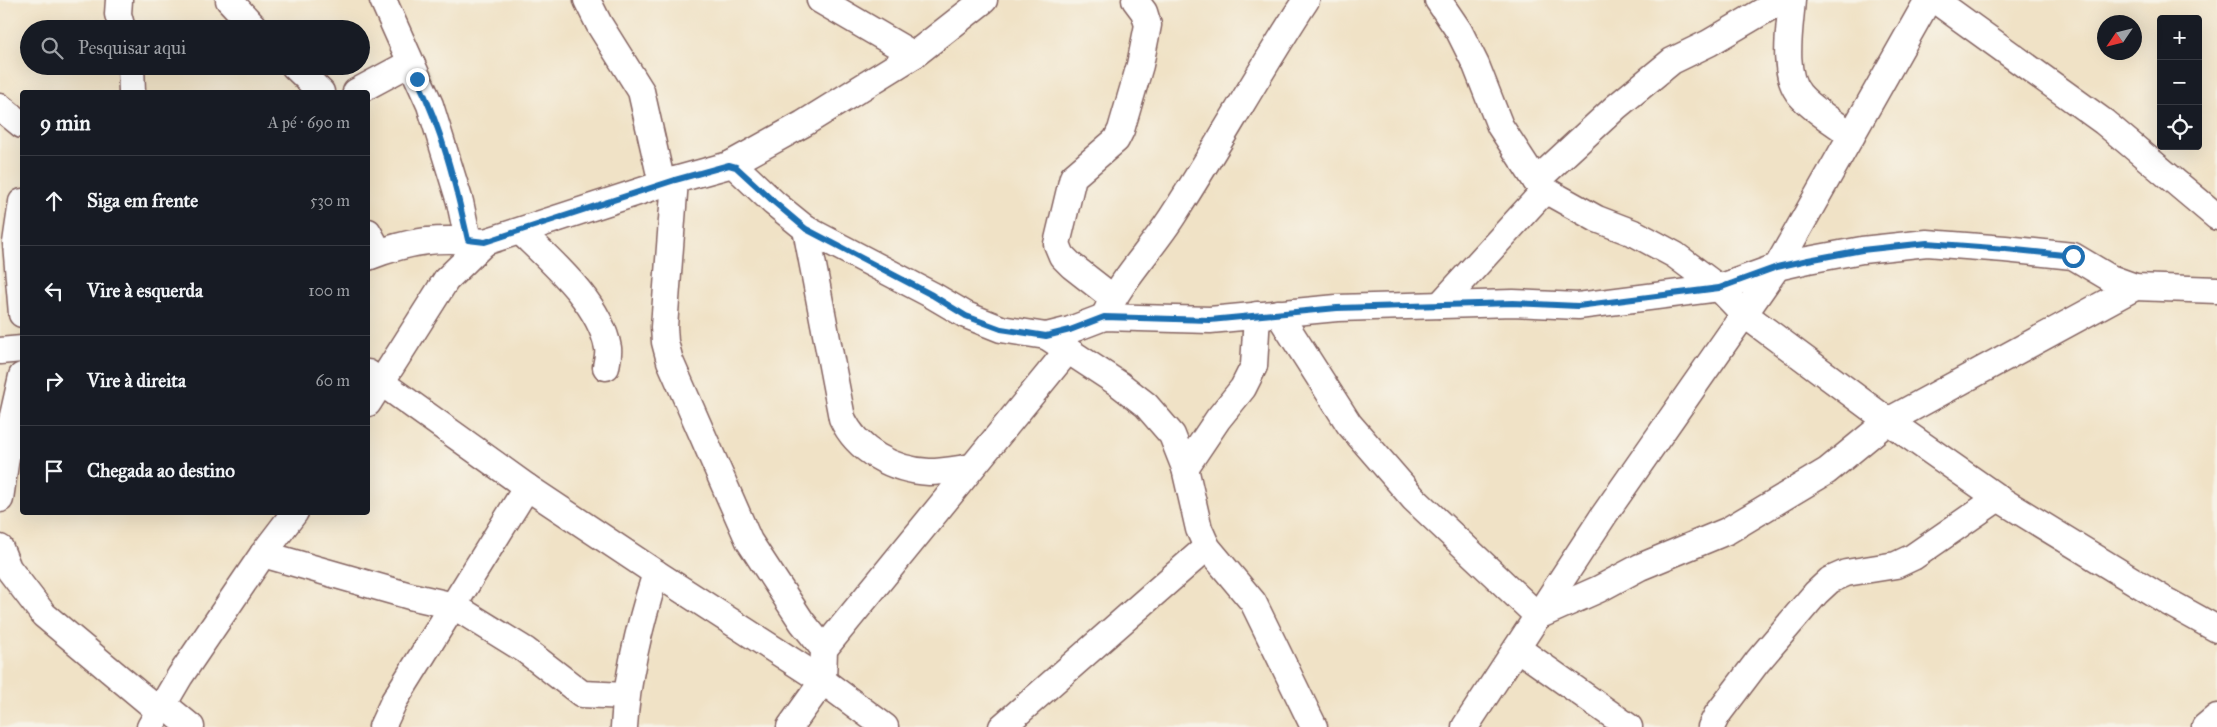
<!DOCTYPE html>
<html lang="pt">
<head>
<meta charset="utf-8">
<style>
	body { margin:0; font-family:"IM FELL Great Primer",serif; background:#20242c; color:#f1f3f6 }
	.controls { position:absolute; right:15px; top:15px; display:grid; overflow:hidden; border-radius:5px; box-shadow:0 5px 20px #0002 }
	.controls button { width:45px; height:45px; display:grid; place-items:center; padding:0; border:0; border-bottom:1px solid #363941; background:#171b24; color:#f1f3f6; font:25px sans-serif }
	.compass { position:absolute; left:2097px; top:15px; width:45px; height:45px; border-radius:50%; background:#171b24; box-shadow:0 5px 20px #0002; rotate:235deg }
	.stop { position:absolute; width:15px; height:15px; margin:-11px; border:4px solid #1f6fb2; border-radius:50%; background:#fff }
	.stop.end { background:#1f6fb2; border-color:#fff; box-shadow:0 1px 5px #0008 }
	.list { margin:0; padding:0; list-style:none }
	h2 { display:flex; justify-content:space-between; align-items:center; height:65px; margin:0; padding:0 20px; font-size:21px }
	h2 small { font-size:16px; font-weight:400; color:#9ea1a6 }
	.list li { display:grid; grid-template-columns:32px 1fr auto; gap:15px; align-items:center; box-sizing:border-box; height:90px; padding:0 20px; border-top:1px solid #363941 }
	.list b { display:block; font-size:19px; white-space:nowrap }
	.list em { font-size:16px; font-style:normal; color:#9ea1a6 }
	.icon { flex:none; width:28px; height:28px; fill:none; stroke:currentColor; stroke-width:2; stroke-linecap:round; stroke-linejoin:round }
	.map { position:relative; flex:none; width:2217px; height:727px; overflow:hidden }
	.search { position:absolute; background:#171b24; box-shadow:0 5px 20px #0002; left:20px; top:20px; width:350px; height:55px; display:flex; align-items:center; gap:12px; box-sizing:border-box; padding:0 18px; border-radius:28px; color:#9ea1a6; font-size:19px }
	.panel { position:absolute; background:#171b24; box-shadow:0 5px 20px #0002; left:20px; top:90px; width:350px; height:425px; border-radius:5px }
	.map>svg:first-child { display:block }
</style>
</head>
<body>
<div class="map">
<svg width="2217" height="727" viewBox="0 0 2217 727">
	<rect width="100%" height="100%" fill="#f7f3e8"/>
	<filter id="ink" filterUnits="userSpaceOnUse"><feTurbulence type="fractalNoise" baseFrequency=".02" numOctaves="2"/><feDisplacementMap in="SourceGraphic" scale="10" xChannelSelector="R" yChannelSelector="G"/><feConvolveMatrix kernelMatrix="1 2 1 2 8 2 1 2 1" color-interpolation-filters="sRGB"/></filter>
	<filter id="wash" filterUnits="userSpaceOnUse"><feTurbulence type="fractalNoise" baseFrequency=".0096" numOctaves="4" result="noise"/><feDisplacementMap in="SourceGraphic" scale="20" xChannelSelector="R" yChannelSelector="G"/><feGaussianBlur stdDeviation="1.12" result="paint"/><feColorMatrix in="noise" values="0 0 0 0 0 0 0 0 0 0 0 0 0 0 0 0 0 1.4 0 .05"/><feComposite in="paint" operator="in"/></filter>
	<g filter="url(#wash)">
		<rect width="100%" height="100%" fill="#f0e2c6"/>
	</g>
	<g filter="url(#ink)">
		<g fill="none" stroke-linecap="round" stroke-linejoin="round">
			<defs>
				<g id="minor">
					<polyline points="119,0 118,14 122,29"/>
					<polyline points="229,0 256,29"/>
					<polyline points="383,0 430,105 460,202 468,240"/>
					<polyline points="587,0 599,24 641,91 662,184"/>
					<polyline points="820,0 914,55"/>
					<polyline points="1438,0 1459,31 1476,65 1500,126 1536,181 1545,190 1597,219 1636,234 1675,255 1719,288 1744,314 1888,421 1998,498 2168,602 2217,629"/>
					<path d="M1792,0C1790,27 1781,74 1800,95C1814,111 1836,123 1852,136"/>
					<polyline points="1935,0 2104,122 2217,217"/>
					<polyline points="131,66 132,92"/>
					<polyline points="294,66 321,92"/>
					<polyline points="356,92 410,63"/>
					<polyline points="0,107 22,125"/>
					<polyline points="729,165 803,124 914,55 984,0"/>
					<polyline points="675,180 664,327 665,342 670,361 749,541 802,622 824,649 823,681 790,727"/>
					<polyline points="1536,181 1616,107 1672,61 1709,43 1782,0"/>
					<polyline points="22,202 16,243 22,314"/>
					<path d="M806,229L842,418C857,451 893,470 929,472C943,472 958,469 972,467"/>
					<polyline points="368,232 379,252"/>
					<path d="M521,232C552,262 600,303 608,348C609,354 607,361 606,367"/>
					<path d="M368,257C410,240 440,237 485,242L675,180L729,165L736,167L774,203L806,229L932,295L966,315L1001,329L1046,336L1070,330L1104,317L1210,320L1337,308L1513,303L1578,306L1719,288L1777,267L1808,260L1862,250L1927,243L2005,249L2073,256L2110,278L2135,287L2217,290"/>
					<polyline points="1113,298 1072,266 1062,256 1057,244 1073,177 1116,140 1121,130 1140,65 1148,25 1144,12 1135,0"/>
					<polyline points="1440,305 1545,190"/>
					<polyline points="1278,313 1349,424 1414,499 1538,616 1599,589 1640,567 1727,531 1827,471 1888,421 2135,287"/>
					<path d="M1104,317C1121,279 1152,249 1174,214C1220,143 1260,70 1306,0"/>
					<polyline points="1046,336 1119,384 1146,405 1172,435 1185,468 1199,529 1207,547 1253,602 1314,727"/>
					<polyline points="0,351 22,349"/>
					<polyline points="368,373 527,487 656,573 823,681 885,727"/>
					<polyline points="368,403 446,280 485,242"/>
					<polyline points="1185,468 1218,419 1243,388 1254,366 1257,315"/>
					<polyline points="0,499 10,429 22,376"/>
					<polyline points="0,548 8,568 44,615 159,711"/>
					<polyline points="263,554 410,596 454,606 525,650 582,694 626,696"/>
					<polyline points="1517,648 1629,727"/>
					<polyline points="824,649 1068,350"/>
					<polyline points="163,704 191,727"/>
					<polyline points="150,727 180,676 263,554 295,512"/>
					<polyline points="382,727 394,701 527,487"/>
					<path d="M624,727C627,674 640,623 656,573"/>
					<polyline points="1002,727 1207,547"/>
					<polyline points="1465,727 1604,515 1777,267 1928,0"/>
					<polyline points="1711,727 1717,715 1758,661 1816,593 1830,580 1846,573 1896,565 1913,557 1998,498"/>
					<polyline points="2205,727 2217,717"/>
				</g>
			</defs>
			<use href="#minor" stroke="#846361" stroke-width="29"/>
			<use href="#minor" stroke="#fff" stroke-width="26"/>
		</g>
	</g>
	<g fill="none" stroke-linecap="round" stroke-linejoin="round" filter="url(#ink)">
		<path stroke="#1f6fb2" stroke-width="6" d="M417,79C442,129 456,186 468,240L485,242L675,180L729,165L736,167L774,202L806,229L932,295L966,316L1001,329L1046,336L1070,330L1104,317L1210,320L1337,308L1513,303L1578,306L1719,288L1777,267L1808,260L1862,250L1927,243L2006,249L2073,256"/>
	</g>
</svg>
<div class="controls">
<button>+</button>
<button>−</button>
<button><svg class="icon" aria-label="locate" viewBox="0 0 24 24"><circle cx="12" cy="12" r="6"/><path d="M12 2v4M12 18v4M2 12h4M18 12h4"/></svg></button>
</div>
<svg class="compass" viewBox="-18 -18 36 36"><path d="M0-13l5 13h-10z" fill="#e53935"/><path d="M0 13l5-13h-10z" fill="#9ea1a6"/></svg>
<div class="stop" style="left:2073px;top:256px"></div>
<div class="stop end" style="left:417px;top:79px"></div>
<div class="search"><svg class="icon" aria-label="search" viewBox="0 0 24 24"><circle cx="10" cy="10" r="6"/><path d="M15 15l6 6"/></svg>Pesquisar aqui</div>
<section class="panel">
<h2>9 min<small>A pé · 690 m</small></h2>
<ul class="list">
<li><svg class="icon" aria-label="ahead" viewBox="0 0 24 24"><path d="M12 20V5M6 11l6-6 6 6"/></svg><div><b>Siga em frente</b></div><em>530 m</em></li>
<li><svg class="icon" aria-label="left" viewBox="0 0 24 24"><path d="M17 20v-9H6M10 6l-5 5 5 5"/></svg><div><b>Vire à esquerda</b></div><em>100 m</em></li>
<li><svg class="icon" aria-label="right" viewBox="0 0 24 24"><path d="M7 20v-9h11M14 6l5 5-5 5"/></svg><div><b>Vire à direita</b></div><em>60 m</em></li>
<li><svg class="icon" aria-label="arrive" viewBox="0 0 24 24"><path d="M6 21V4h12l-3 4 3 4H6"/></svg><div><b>Chegada ao destino</b></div></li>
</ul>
</section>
</div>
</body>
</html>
